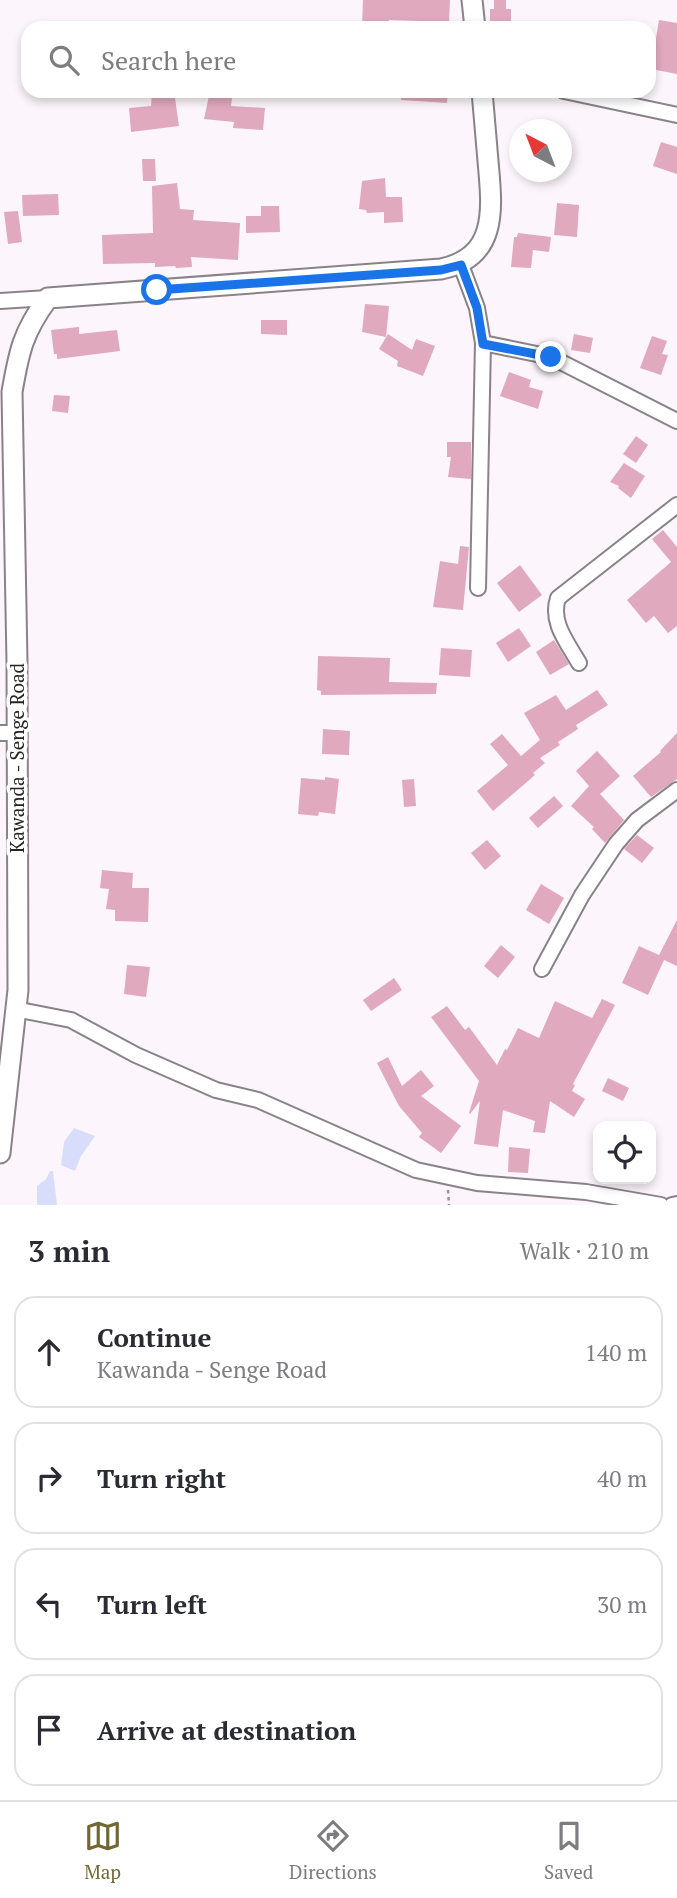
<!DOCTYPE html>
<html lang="en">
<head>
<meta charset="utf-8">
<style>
	body { margin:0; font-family:"PT Serif",serif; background:#f7f7f7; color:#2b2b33 }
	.controls { position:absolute; right:21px; bottom:21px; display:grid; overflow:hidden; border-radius:14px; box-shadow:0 4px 10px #0003 }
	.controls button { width:63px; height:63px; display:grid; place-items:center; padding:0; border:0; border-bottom:2px solid #e1e1e2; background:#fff; color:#2b2b33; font:35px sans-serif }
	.compass { position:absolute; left:509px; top:119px; width:63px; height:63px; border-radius:50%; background:#fff; box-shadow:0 4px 10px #0003; rotate:318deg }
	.stop { position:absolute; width:21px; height:21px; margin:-16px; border:5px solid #1a73e8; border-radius:50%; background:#fff }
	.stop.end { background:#1a73e8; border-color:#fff; box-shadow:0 2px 7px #0008 }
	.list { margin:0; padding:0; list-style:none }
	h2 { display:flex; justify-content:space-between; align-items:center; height:91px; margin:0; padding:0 28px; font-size:30px }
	h2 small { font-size:23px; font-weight:400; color:#7c7c81 }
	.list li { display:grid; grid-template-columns:46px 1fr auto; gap:21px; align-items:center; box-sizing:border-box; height:112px; margin:0 14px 14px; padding:0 14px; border:2px solid #e1e1e2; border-radius:21px }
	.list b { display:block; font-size:26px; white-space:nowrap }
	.list p { margin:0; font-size:23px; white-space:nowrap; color:#7c7c81 }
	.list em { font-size:23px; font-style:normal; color:#7c7c81 }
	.icon { flex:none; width:38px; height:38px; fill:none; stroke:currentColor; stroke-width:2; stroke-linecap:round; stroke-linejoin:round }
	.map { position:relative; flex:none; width:677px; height:1205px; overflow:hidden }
	.search { position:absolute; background:#fff; box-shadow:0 4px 10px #0003; left:21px; right:21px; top:21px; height:77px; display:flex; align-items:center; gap:18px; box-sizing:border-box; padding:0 24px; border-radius:21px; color:#7c7c81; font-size:26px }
	.sheet { height:595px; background:#fff }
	nav { display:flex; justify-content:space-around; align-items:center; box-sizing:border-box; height:98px; border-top:2px solid #e1e1e2; background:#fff; font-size:19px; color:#7c7c81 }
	nav a { display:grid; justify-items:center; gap:4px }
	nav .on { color:#726633 }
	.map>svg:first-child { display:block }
</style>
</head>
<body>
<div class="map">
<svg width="677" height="1205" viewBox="0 0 677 1205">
	<rect width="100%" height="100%" fill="#fcf5fb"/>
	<g fill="#d8ddfc">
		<polygon points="74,1128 95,1136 81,1156 75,1171 61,1165 64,1142"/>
		<polygon points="53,1171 57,1205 37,1205 37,1186 46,1179 50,1171"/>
	</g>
	<g fill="#e1a9bd">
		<polygon points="363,0 450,0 449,22 389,20 389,23 379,24 379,28 362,28"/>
		<polygon points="494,0 506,0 506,9 511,9 511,28 490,28 490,9 494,9"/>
		<polygon points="659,20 677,23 677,74 651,69"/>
		<polygon points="152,91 174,91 179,126 131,132 129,108 151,106"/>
		<polygon points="210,91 233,91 231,106 265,108 263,130 233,128 234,122 204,119"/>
		<polygon points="401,91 448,91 447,103 401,100"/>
		<polygon points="661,142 677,147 677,174 653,166"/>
		<polygon points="142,159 155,159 156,181 143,181"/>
		<polygon points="385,178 386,197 402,197 403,222 384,223 384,212 367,213 366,210 359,209 362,181"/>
		<polygon points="177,183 180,209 194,210 193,220 240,223 238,260 191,257 192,267 176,268 175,266 155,267 155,263 103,264 102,235 153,233 152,186"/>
		<polygon points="58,194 59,215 23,216 22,195"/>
		<polygon points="557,203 579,205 577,237 554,235"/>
		<polygon points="261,206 279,206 280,232 246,233 246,216 261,216"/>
		<polygon points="18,211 22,242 8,244 4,212"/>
		<polygon points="518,233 551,237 549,252 533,250 531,268 511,267 514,237 517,237"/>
		<polygon points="365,304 389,306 386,337 362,332"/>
		<polygon points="261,320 287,320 287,335 261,334"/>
		<polygon points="79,327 79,334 117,330 120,351 57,359 57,354 54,354 51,330"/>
		<polygon points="388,334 412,350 416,339 435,346 423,376 397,366 398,361 379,349"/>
		<polygon points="574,334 593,338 590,353 571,350"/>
		<polygon points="652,336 667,341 662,354 668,355 661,375 640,368"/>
		<polygon points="509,372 531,380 529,387 543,391 538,409 500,396"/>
		<polygon points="54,395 70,396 68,413 52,411"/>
		<polygon points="636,436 648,445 636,463 623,454"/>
		<polygon points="447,442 471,442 471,479 448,477 451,457 447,457"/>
		<polygon points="624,463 645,476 631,498 618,488 619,486 610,482"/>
		<polygon points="663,530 677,547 677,626 668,633 654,616 646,623 627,600 671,562 652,539"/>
		<polygon points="460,546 469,547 463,610 433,607 440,561 458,564"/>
		<polygon points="520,565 542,595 519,612 497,583"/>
		<polygon points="519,628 531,646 508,662 496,643"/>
		<polygon points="554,640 569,664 550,675 536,652"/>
		<polygon points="441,648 472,650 470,677 439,675"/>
		<polygon points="318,656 390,658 389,682 437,683 436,694 321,695 321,691 317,690"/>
		<polygon points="597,690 608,705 576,725 578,729 558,742 560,745 540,758 545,763 533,773 535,775 493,811 477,791 508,765 490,744 502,734 521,756 540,740 524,713 556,695 566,710"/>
		<polygon points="323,729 350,731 349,755 322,754"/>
		<polygon points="677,733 677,779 651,797 633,776 661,752 660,751"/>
		<polygon points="597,751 620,776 600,794 624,820 605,843 592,829 594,827 571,806 589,786 576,771"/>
		<polygon points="325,777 339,779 335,814 319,812 318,816 298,814 301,778 325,780"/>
		<polygon points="414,779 416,806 404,807 402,780"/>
		<polygon points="554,796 563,806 538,828 529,818"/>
		<polygon points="637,835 654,848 642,863 624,849"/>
		<polygon points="487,840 501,856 485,870 471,853"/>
		<polygon points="102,870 133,873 132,888 149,888 148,922 115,921 115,910 106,909 109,889 100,888"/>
		<polygon points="541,884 564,898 549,924 526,910"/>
		<polygon points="677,920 677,966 664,960 648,995 622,983 639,946 659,955"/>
		<polygon points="501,945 515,957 498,978 484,966"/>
		<polygon points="127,965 150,967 146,997 124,994"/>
		<polygon points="394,978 402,990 371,1011 363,1000"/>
		<polygon points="602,999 615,1005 573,1084 575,1085 572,1091 585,1099 574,1117 550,1101 545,1133 533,1132 535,1121 503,1110 498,1147 474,1144 480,1101 470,1114 469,1113 479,1081 431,1017 447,1006 465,1030 469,1027 497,1065 505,1049 507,1050 518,1028 539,1038 555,1001 592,1018"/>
		<polygon points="388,1057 402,1086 421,1070 434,1086 421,1096 461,1126 441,1153 419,1137 422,1133 399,1106 377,1063"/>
		<polygon points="608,1078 629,1088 623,1101 602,1091"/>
		<polygon points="509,1147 530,1149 528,1173 508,1172"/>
	</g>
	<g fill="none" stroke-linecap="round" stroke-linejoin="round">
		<defs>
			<g id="street">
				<polyline points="564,91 677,115"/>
				<polyline points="461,265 477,308 483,343 478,588"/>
				<polyline points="0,301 48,298"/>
				<polyline points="483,343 551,357 677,421"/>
				<path d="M579,663C567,642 550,622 558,598L677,505"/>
				<polyline points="0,733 17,733"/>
				<polyline points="542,969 582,895 616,844 637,820 677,790"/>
				<polyline points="15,1009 71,1020 136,1055 216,1090 258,1100 416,1170 477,1183 586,1192 661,1205"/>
				<polyline points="672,1205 677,1204"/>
			</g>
			<g id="secondary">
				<polyline points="472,0 475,28"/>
				<path d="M0,1153L18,990L17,662L12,392C19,351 23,332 48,298L441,269C499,257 492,207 488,161C486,138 484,114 482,91"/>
			</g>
		</defs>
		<use href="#street" stroke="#898388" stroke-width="18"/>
		<use href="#secondary" stroke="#898388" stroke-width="23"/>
		<polyline stroke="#989498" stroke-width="2.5" stroke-dasharray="3.5 3.5" stroke-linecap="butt" points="448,1190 449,1205"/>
		<use href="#street" stroke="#fff" stroke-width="14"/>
		<use href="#secondary" stroke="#fff" stroke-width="19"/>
	</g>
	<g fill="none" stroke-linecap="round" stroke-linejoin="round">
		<polyline stroke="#1a73e8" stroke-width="9" points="157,290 441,270 461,265 477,308 483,344 551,357"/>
	</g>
	<g text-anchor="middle" stroke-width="7" stroke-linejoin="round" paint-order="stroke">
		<g font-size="19" fill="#252325" stroke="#fff">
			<text transform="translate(17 758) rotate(-90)" y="7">Kawanda - Senge Road</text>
		</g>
	</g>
</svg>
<div class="controls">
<button><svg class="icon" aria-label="locate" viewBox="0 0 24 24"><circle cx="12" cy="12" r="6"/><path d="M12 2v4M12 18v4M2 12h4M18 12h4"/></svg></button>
</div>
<svg class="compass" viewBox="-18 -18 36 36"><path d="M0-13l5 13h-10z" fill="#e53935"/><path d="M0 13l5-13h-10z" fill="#7c7c81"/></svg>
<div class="stop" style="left:157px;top:290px"></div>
<div class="stop end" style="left:551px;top:357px"></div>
<div class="search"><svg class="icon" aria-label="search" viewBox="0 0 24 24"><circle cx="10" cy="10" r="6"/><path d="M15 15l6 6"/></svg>Search here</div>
</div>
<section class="sheet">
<h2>3 min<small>Walk · 210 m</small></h2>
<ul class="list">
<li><svg class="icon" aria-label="ahead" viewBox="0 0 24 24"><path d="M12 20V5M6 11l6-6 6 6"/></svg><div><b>Continue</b><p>Kawanda - Senge Road</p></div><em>140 m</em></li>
<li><svg class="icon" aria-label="right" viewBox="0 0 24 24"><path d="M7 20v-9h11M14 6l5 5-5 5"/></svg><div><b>Turn right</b></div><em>40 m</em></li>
<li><svg class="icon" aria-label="left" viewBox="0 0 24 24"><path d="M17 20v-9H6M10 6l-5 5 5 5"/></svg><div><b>Turn left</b></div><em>30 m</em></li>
<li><svg class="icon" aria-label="arrive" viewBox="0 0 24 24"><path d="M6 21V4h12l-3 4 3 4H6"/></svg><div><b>Arrive at destination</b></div></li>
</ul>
</section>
<nav>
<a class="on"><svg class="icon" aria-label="map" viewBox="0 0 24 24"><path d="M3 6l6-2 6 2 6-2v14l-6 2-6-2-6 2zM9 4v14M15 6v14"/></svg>Map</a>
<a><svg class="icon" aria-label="directions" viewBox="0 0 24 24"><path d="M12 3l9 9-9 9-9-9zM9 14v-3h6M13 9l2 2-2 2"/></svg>Directions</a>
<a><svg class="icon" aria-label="saved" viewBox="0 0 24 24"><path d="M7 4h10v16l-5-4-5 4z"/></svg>Saved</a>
</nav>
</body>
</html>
